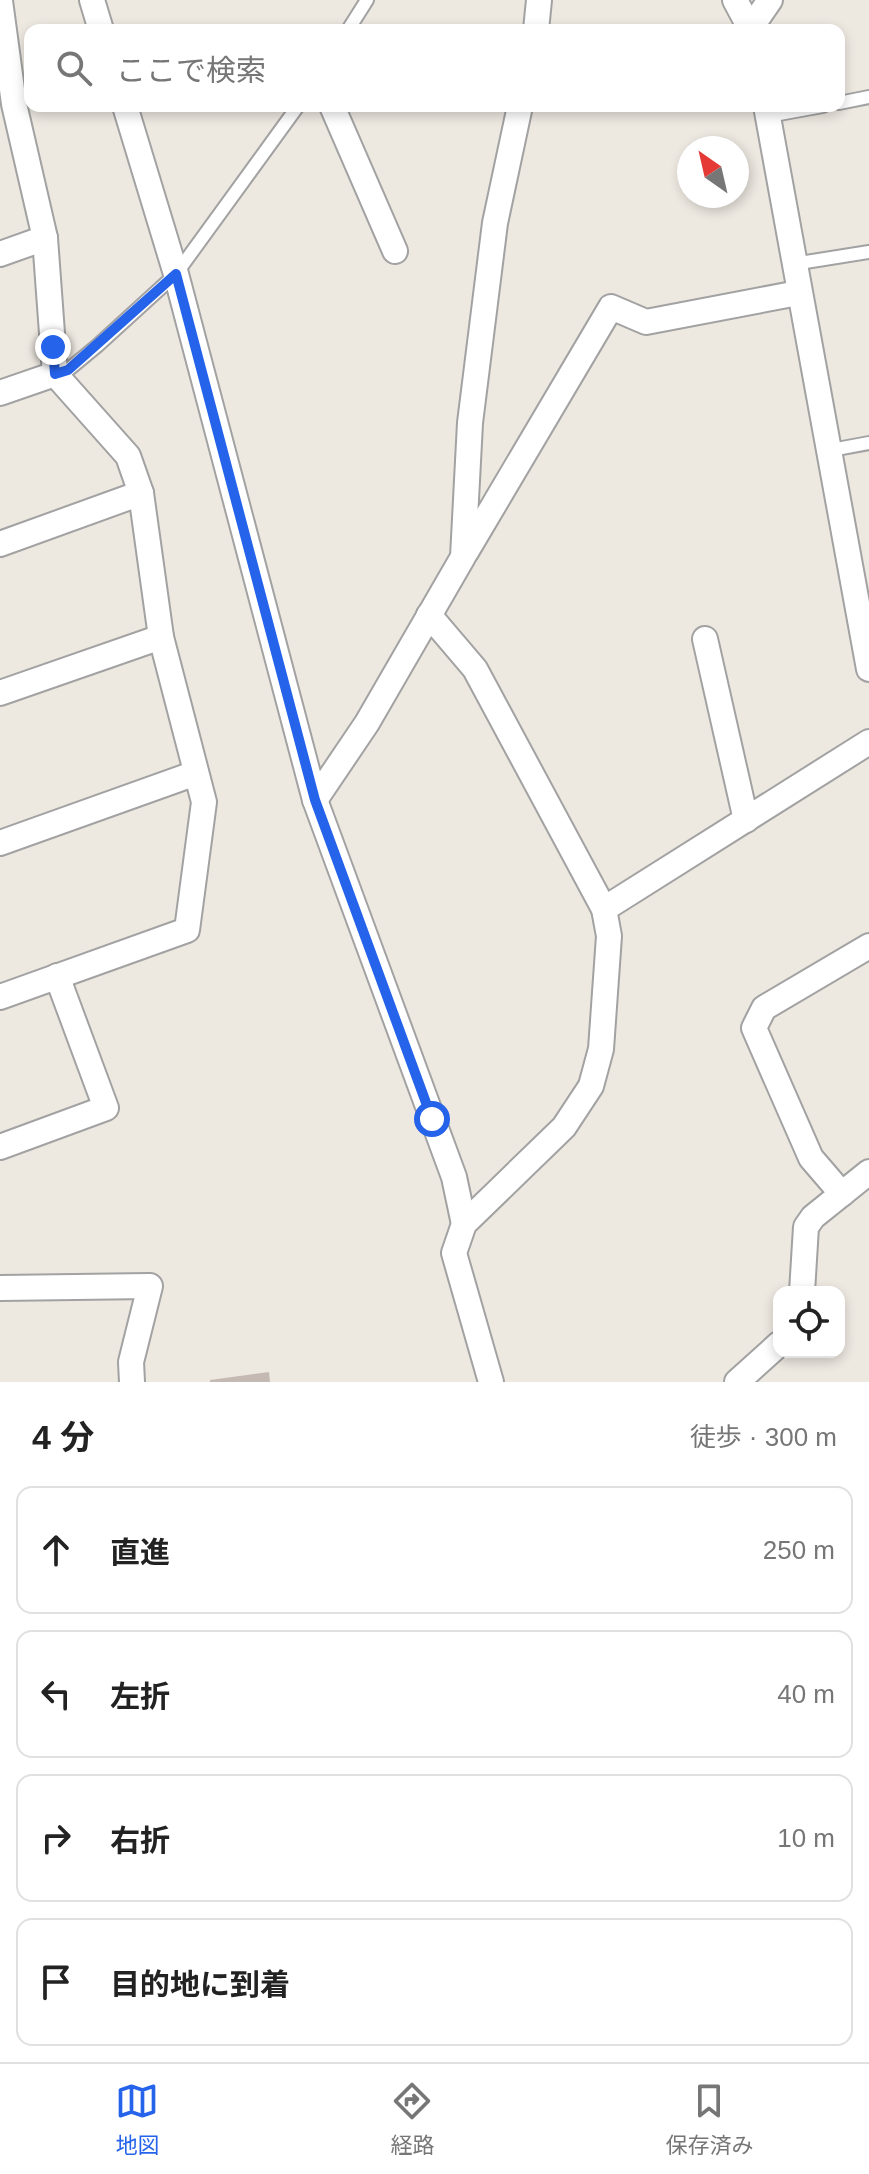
<!DOCTYPE html>
<html lang="ja">
<head>
<meta charset="utf-8">
<style>
	body { margin:0; font-family:Arial,"Noto Sans JP",sans-serif; background:#f2f2f2; color:#222 }
	.controls { position:absolute; right:24px; bottom:24px; display:grid; overflow:hidden; border-radius:16px; box-shadow:0 4px 12px #0003 }
	.controls button { width:72px; height:72px; display:grid; place-items:center; padding:0; border:0; border-bottom:2px solid #e0e0e0; background:#fff; color:#222; font:40px sans-serif }
	.compass { position:absolute; left:677px; top:136px; width:72px; height:72px; border-radius:50%; background:#fff; box-shadow:0 4px 12px #0003; rotate:326deg }
	.stop { position:absolute; width:24px; height:24px; margin:-18px; border:6px solid #2563eb; border-radius:50%; background:#fff }
	.stop.end { background:#2563eb; border-color:#fff; box-shadow:0 2px 8px #0008 }
	.list { margin:0; padding:0; list-style:none }
	h2 { display:flex; justify-content:space-between; align-items:center; height:104px; margin:0; padding:0 32px; font-size:34px }
	h2 small { font-size:26px; font-weight:400; color:#767676 }
	.list li { display:grid; grid-template-columns:52px 1fr auto; gap:24px; align-items:center; box-sizing:border-box; height:128px; margin:0 16px 16px; padding:0 16px; border:2px solid #e0e0e0; border-radius:16px }
	.list b { display:block; font-size:30px; white-space:nowrap }
	.list em { font-size:26px; font-style:normal; color:#767676 }
	.icon { flex:none; width:44px; height:44px; fill:none; stroke:currentColor; stroke-width:2; stroke-linecap:round; stroke-linejoin:round }
	.map { position:relative; flex:none; width:869px; height:1382px; overflow:hidden }
	.search { position:absolute; background:#fff; box-shadow:0 4px 12px #0003; left:24px; right:24px; top:24px; height:88px; display:flex; align-items:center; gap:20px; box-sizing:border-box; padding:0 28px; border-radius:16px; color:#767676; font-size:30px }
	.sheet { height:680px; background:#fff }
	nav { display:flex; justify-content:space-around; align-items:center; box-sizing:border-box; height:112px; border-top:2px solid #e0e0e0; background:#fff; font-size:22px; color:#767676 }
	nav a { display:grid; justify-items:center; gap:4px }
	nav .on { color:#2563eb }
	.map>svg:first-child { display:block }
</style>
</head>
<body>
<div class="map">
<svg width="869" height="1382" viewBox="0 0 869 1382">
	<rect width="100%" height="100%" fill="#ede8e0"/>
	<polygon fill="#c5bab3" points="269,1372 270,1382 210,1382 210,1380"/>
	<g fill="none" stroke-linecap="round" stroke-linejoin="round">
		<defs>
			<g id="lane">
				<polyline points="348,30 367,0"/>
				<polyline points="839,103 869,97"/>
				<polyline points="768,116 823,106"/>
				<polyline points="793,264 869,252"/>
				<polyline points="55,374 68,370 97,346 176,274 298,106"/>
				<polyline points="826,451 869,443"/>
			</g>
			<g id="street">
				<polyline points="92,0 101,30"/>
				<polyline points="735,0 751,30"/>
				<polyline points="0,1 14,104 45,238 55,374 128,456 141,493 161,637 204,802 187,930 0,997"/>
				<polyline points="750,29 770,0"/>
				<polyline points="536,30 539,0"/>
				<polyline points="125,106 176,274 315,800 454,1177 464,1224"/>
				<polyline points="332,106 395,251"/>
				<polyline points="766,106 869,669"/>
				<polyline points="0,254 45,238"/>
				<polyline points="0,393 55,374"/>
				<polyline points="0,544 141,493"/>
				<polyline points="466,552 611,307 646,322 798,293"/>
				<polyline points="429,615 475,669 604,909 609,936 601,1049 591,1086 564,1127 464,1224 454,1253 491,1382"/>
				<polyline points="705,639 746,820"/>
				<polyline points="0,693 161,637"/>
				<polyline points="315,800 367,723 463,557 470,423 495,223 520,106"/>
				<polyline points="0,843 196,773"/>
				<polyline points="604,909 869,742"/>
				<polyline points="0,1147 106,1108 57,976"/>
				<polyline points="842,1194 811,1158 754,1028 764,1008 869,946"/>
				<polyline points="0,1288 150,1286 131,1362 132,1382"/>
				<polyline points="802,1292 806,1227 813,1217 869,1172"/>
				<polyline points="737,1382 779,1344"/>
			</g>
		</defs>
		<use href="#lane" stroke="#a2a2a2" stroke-width="16"/>
		<use href="#street" stroke="#a2a2a2" stroke-width="28"/>
		<use href="#lane" stroke="#fff" stroke-width="12"/>
		<use href="#street" stroke="#fff" stroke-width="24"/>
	</g>
	<g fill="none" stroke-linecap="round" stroke-linejoin="round">
		<polyline stroke="#2563eb" stroke-width="10" points="53,347 55,374 68,370 176,274 315,800 432,1119"/>
	</g>
</svg>
<div class="controls">
<button><svg class="icon" aria-label="locate" viewBox="0 0 24 24"><circle cx="12" cy="12" r="6"/><path d="M12 2v4M12 18v4M2 12h4M18 12h4"/></svg></button>
</div>
<svg class="compass" viewBox="-18 -18 36 36"><path d="M0-13l5 13h-10z" fill="#e53935"/><path d="M0 13l5-13h-10z" fill="#767676"/></svg>
<div class="stop" style="left:432px;top:1119px"></div>
<div class="stop end" style="left:53px;top:347px"></div>
<div class="search"><svg class="icon" aria-label="search" viewBox="0 0 24 24"><circle cx="10" cy="10" r="6"/><path d="M15 15l6 6"/></svg>ここで検索</div>
</div>
<section class="sheet">
<h2>4 分<small>徒歩 · 300 m</small></h2>
<ul class="list">
<li><svg class="icon" aria-label="ahead" viewBox="0 0 24 24"><path d="M12 20V5M6 11l6-6 6 6"/></svg><div><b>直進</b></div><em>250 m</em></li>
<li><svg class="icon" aria-label="left" viewBox="0 0 24 24"><path d="M17 20v-9H6M10 6l-5 5 5 5"/></svg><div><b>左折</b></div><em>40 m</em></li>
<li><svg class="icon" aria-label="right" viewBox="0 0 24 24"><path d="M7 20v-9h11M14 6l5 5-5 5"/></svg><div><b>右折</b></div><em>10 m</em></li>
<li><svg class="icon" aria-label="arrive" viewBox="0 0 24 24"><path d="M6 21V4h12l-3 4 3 4H6"/></svg><div><b>目的地に到着</b></div></li>
</ul>
</section>
<nav>
<a class="on"><svg class="icon" aria-label="map" viewBox="0 0 24 24"><path d="M3 6l6-2 6 2 6-2v14l-6 2-6-2-6 2zM9 4v14M15 6v14"/></svg>地図</a>
<a><svg class="icon" aria-label="directions" viewBox="0 0 24 24"><path d="M12 3l9 9-9 9-9-9zM9 14v-3h6M13 9l2 2-2 2"/></svg>経路</a>
<a><svg class="icon" aria-label="saved" viewBox="0 0 24 24"><path d="M7 4h10v16l-5-4-5 4z"/></svg>保存済み</a>
</nav>
</body>
</html>
